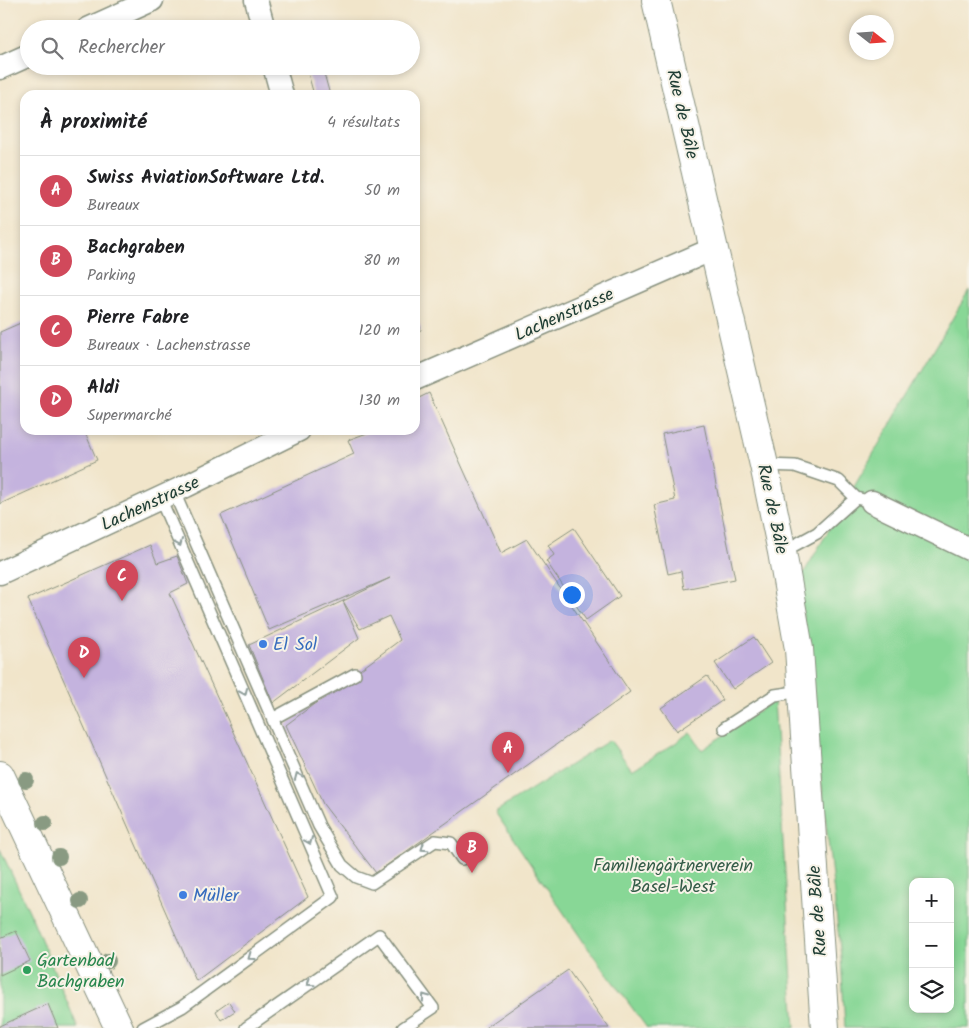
<!DOCTYPE html>
<html lang="fr">
<head>
<meta charset="utf-8">
<style>
	body { margin:0; font-family:Kalam,sans-serif; background:#f2f2f2; color:#202124 }
	.controls { position:absolute; right:15px; bottom:15px; display:grid; overflow:hidden; border-radius:10px; box-shadow:0 2px 8px #0003 }
	.controls button { width:45px; height:45px; display:grid; place-items:center; padding:0; border:0; border-bottom:1px solid #e0e0e0; background:#fff; color:#202124; font:25px sans-serif }
	.compass { position:absolute; left:849px; top:15px; width:45px; height:45px; border-radius:50%; background:#fff; box-shadow:0 2px 8px #0003; rotate:107deg }
	.you { position:absolute; left:571px; top:594px; width:18px; height:18px; margin:-12px; border:4px solid #fff; border-radius:50%; background:#1a73e8; box-shadow:0 0 0 8px #1a73e833 }
	.badge { display:grid; place-items:center; width:32px; height:32px; border-radius:50%; background:#d1495b; color:#fff; font-size:16px; font-weight:700 }
	.pin { position:absolute; translate:-50% -41px; filter:drop-shadow(0 1px 2px #0008) }
	.pin::after { content:''; position:absolute; top:26px; width:18px; height:15px; background:inherit; clip-path:polygon(0 0,100% 0,50% 100%) }
	.list { margin:0; padding:0; list-style:none }
	h2 { display:flex; justify-content:space-between; align-items:center; height:65px; margin:0; padding:0 20px; font-size:21px }
	h2 small { font-size:16px; font-weight:400; color:#757577 }
	.list li { display:grid; grid-template-columns:32px 1fr auto; gap:15px; align-items:center; box-sizing:border-box; height:70px; padding:0 20px; border-top:1px solid #e0e0e0 }
	.list b { display:block; font-size:19px; white-space:nowrap }
	.list p { margin:0; font-size:16px; white-space:nowrap; color:#757577 }
	.list em { font-size:16px; font-style:normal; color:#757577 }
	.icon { flex:none; width:28px; height:28px; fill:none; stroke:currentColor; stroke-width:2; stroke-linecap:round; stroke-linejoin:round }
	.map { position:relative; flex:none; width:969px; height:1028px; overflow:hidden }
	.search { position:absolute; background:#fff; box-shadow:0 2px 8px #0003; left:20px; top:20px; width:400px; height:55px; display:flex; align-items:center; gap:12px; box-sizing:border-box; padding:0 18px; border-radius:28px; color:#757577; font-size:19px }
	.panel { position:absolute; background:#fff; box-shadow:0 2px 8px #0003; left:20px; top:90px; width:400px; height:345px; border-radius:15px }
	.map>svg:first-child { display:block }
</style>
</head>
<body>
<div class="map">
<svg width="969" height="1028" viewBox="0 0 969 1028">
	<rect width="100%" height="100%" fill="#f7f3e8"/>
	<filter id="ink" filterUnits="userSpaceOnUse"><feTurbulence type="fractalNoise" baseFrequency=".02" numOctaves="2"/><feDisplacementMap in="SourceGraphic" scale="10" xChannelSelector="R" yChannelSelector="G"/><feConvolveMatrix kernelMatrix="1 2 1 2 8 2 1 2 1" color-interpolation-filters="sRGB"/></filter>
	<filter id="wash" filterUnits="userSpaceOnUse"><feTurbulence type="fractalNoise" baseFrequency=".0096" numOctaves="4" result="noise"/><feDisplacementMap in="SourceGraphic" scale="20" xChannelSelector="R" yChannelSelector="G"/><feGaussianBlur stdDeviation="1.12" result="paint"/><feColorMatrix in="noise" values="0 0 0 0 0 0 0 0 0 0 0 0 0 0 0 0 0 1.4 0 .05"/><feComposite in="paint" operator="in"/></filter>
	<g filter="url(#wash)">
		<rect width="100%" height="100%" fill="#f1e5ca"/>
		<g fill="#88d796" stroke="#548a65" fill-rule="evenodd">
			<path d="M969,290V1028H845L841,957L799,581ZM913,882H950V1009H913Z"/>
			<polygon points="774,700 795,1028 647,1028 585,944 495,812 610,740 632,770 674,744 690,732 702,750"/>
			<polygon points="0,849 30,913 78,1028 0,1028"/>
		</g>
		<g id="blocks">
			<g fill="#c4b3de">
				<polygon points="306,66 322,66 330,95 314,95"/>
				<polygon points="415,310 421,330 415,332"/>
				<polygon points="25,321 25,430 84,430 97,460 0,504 0,332"/>
				<polygon points="429,393 501,553 527,539 630,692 376,873 323,804 286,725 400,640 389,616 360,629 343,601 390,578 269,630 221,515 354,454 348,440 375,430 415,430 415,400"/>
				<polygon points="704,425 735,579 684,589 681,571 668,574 654,505 675,500 662,434"/>
				<polygon points="574,528 620,596 586,620 546,561 554,555 548,545"/>
				<polygon points="150,545 157,563 177,556 188,584 170,593 308,897 196,981 28,599"/>
				<polygon points="343,601 359,638 273,703 249,645"/>
				<polygon points="754,637 771,663 733,689 715,663"/>
				<polygon points="707,676 723,700 677,731 661,708"/>
				<polygon points="16,931 30,961 0,975 0,938"/>
				<polygon points="568,970 609,1028 485,1028"/>
				<polygon points="229,1002 235,1011 221,1020 216,1011"/>
				<polygon points="48,1004 58,1028 0,1028 0,1026"/>
			</g>
		</g>
	</g>
	<g filter="url(#ink)">
		<use href="#blocks" fill-opacity="0" stroke="#88917f" stroke-width="1"/>
		<g fill="none" stroke-linecap="round" stroke-linejoin="round">
			<defs>
				<g id="service">
					<polyline points="764,465 795,466 839,481 856,498"/>
					<polyline points="174,492 319,826 342,865 356,877 372,883 435,841 451,843 462,859"/>
					<polyline points="782,552 817,533 856,498 872,502"/>
					<polyline points="274,718 355,674"/>
					<polyline points="724,728 775,695 802,691"/>
					<polyline points="143,1028 182,1007 333,897 160,498"/>
					<polyline points="246,1028 379,935 433,1008 403,1028"/>
				</g>
				<g id="minor">
					<polyline points="256,0 264,29"/>
					<polyline points="88,29 152,0"/>
					<polyline points="274,66 282,95"/>
					<polyline points="0,68 29,55"/>
					<polyline points="415,379 713,249"/>
					<polyline points="872,502 969,549"/>
					<polyline points="0,573 186,486 299,430"/>
				</g>
				<g id="tertiary">
					<polyline points="656,0 764,465 782,552 799,649 825,1028"/>
					<polyline points="0,775 119,1028"/>
				</g>
			</defs>
			<use href="#service" stroke="#88917f" stroke-width="14"/>
			<use href="#minor" stroke="#88917f" stroke-width="25"/>
			<use href="#tertiary" stroke="#88917f" stroke-width="30"/>
			<use href="#service" stroke="#fff" stroke-width="11"/>
			<use href="#minor" stroke="#fff" stroke-width="22"/>
			<use href="#tertiary" stroke="#fff" stroke-width="28"/>
		</g>
		<g fill="#899a82">
			<circle cx="26" cy="780" r="8"/>
			<circle cx="45" cy="823" r="8"/>
			<circle cx="59" cy="857" r="8"/>
			<circle cx="80" cy="901" r="8"/>
			<circle cx="108" cy="961" r="8"/>
		</g>
		<defs><path id="oneway-chevron" d="M-2-3.5L2.5 0L-2 3.5" fill="none" stroke-width="1.6" stroke-linecap="round" stroke-linejoin="round" transform="scale(1.25)"/></defs>
		<g stroke="#8f9e9a">
			<use href="#oneway-chevron" transform="translate(179 543) rotate(67)"/>
			<use href="#oneway-chevron" transform="translate(244 692) rotate(67)"/>
			<use href="#oneway-chevron" transform="translate(298 776) rotate(-113)"/>
			<use href="#oneway-chevron" transform="translate(309 841) rotate(67)"/>
			<use href="#oneway-chevron" transform="translate(424 848) rotate(146)"/>
			<use href="#oneway-chevron" transform="translate(251 957) rotate(144)"/>
			<use href="#oneway-chevron" transform="translate(310 983) rotate(145)"/>
			<use href="#oneway-chevron" transform="translate(425 997) rotate(-126)"/>
		</g>
	</g>
	<g fill="#3f7fe0" stroke="#f7f3e8" stroke-width="2">
		<circle cx="263" cy="644" r="5"/>
		<circle cx="183" cy="895" r="5"/>
	</g>
	<circle fill="#2e9e5b" stroke="#f7f3e8" stroke-width="2" cx="27" cy="970" r="5"/>
	<g text-anchor="middle" stroke-width="4" stroke-linejoin="round" paint-order="stroke">
		<g font-size="18" fill="#1f3d34" stroke="#f7f3e8">
			<text transform="translate(683 114) rotate(77)" y="6">Rue de Bâle</text>
			<text transform="translate(564 314) rotate(-24)" y="6">Lachenstrasse</text>
			<text transform="translate(150 503) rotate(-25)" y="6">Lachenstrasse</text>
			<text transform="translate(773 509) rotate(78)" y="6">Rue de Bâle</text>
			<text transform="translate(817 911) rotate(-94)" y="6">Rue de Bâle</text>
		</g>
		<g font-size="18" fill="#366cbe" stroke="#f7f3e8" text-anchor="start">
			<text x="273" y="650">El Sol</text>
			<text x="193" y="901">Müller</text>
		</g>
		<g font-size="18" fill="#345c48" stroke="#f7f3e8">
			<text x="673" y="871">Familiengärtnerverein<tspan x="673" dy="21">Basel-West</tspan></text>
		</g>
		<g font-size="18" fill="#27864d" stroke="#f7f3e8" text-anchor="start">
			<text x="37" y="966">Gartenbad<tspan x="37" dy="21">Bachgraben</tspan></text>
		</g>
	</g>
</svg>
<div class="controls">
<button>+</button>
<button>−</button>
<button><svg class="icon" aria-label="layers" viewBox="0 0 24 24"><path d="M12 4l9 5-9 5-9-5zM3 14l9 5 9-5"/></svg></button>
</div>
<svg class="compass" viewBox="-18 -18 36 36"><path d="M0-13l5 13h-10z" fill="#e53935"/><path d="M0 13l5-13h-10z" fill="#757577"/></svg>
<div class="you"></div>
<div class="pin badge" style="left:508px;top:773px">A</div>
<div class="pin badge" style="left:472px;top:873px">B</div>
<div class="pin badge" style="left:122px;top:601px">C</div>
<div class="pin badge" style="left:84px;top:678px">D</div>
<div class="search"><svg class="icon" aria-label="search" viewBox="0 0 24 24"><circle cx="10" cy="10" r="6"/><path d="M15 15l6 6"/></svg>Rechercher</div>
<section class="panel">
<h2>À proximité<small>4 résultats</small></h2>
<ul class="list">
<li><span class="badge">A</span><div><b>Swiss AviationSoftware Ltd.</b><p>Bureaux</p></div><em>50 m</em></li>
<li><span class="badge">B</span><div><b>Bachgraben</b><p>Parking</p></div><em>80 m</em></li>
<li><span class="badge">C</span><div><b>Pierre Fabre</b><p>Bureaux · Lachenstrasse</p></div><em>120 m</em></li>
<li><span class="badge">D</span><div><b>Aldi</b><p>Supermarché</p></div><em>130 m</em></li>
</ul>
</section>
</div>
</body>
</html>
